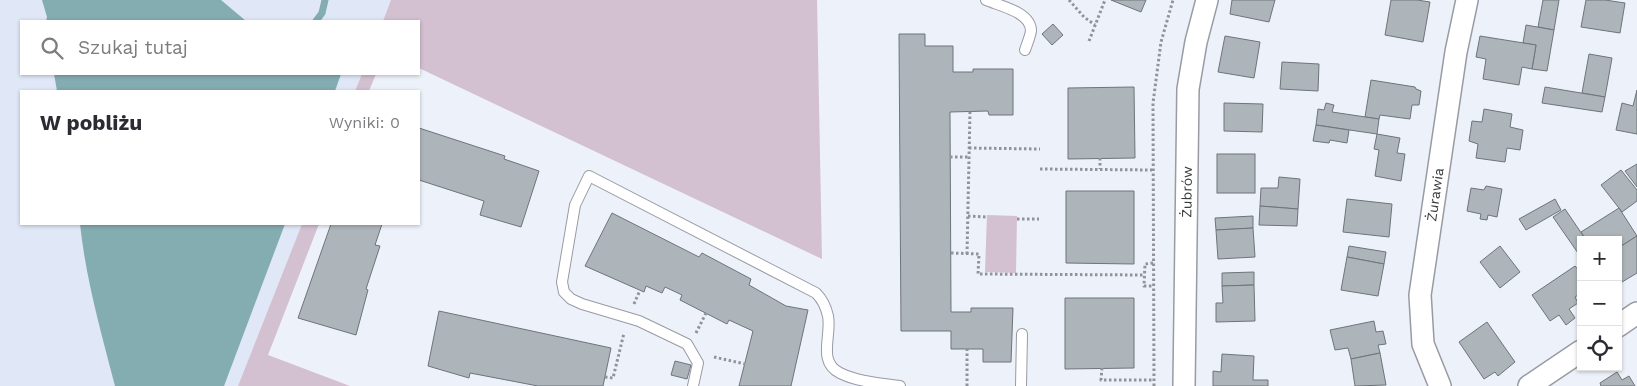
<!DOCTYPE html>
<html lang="pl">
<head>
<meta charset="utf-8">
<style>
	body { margin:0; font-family:"Work Sans",sans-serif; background:#f7f7f7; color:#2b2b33 }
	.controls { position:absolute; right:15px; bottom:15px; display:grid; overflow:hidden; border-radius:0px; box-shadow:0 1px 4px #0004 }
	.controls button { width:45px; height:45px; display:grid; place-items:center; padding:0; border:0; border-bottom:1px solid #e1e1e2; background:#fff; color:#2b2b33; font:25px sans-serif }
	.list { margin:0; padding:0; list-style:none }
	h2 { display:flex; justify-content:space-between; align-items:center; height:65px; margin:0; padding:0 20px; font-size:21px }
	h2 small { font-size:16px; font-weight:400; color:#7c7c81 }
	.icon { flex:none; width:28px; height:28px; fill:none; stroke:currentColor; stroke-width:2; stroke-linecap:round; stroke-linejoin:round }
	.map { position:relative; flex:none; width:1637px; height:386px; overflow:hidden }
	.search { position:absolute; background:#fff; box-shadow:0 1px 4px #0004; left:20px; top:20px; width:400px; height:55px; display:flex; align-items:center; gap:12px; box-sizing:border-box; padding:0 18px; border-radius:0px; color:#7c7c81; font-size:19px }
	.panel { position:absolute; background:#fff; box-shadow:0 1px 4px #0004; left:20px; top:90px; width:400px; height:135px; border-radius:0px }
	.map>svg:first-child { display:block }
</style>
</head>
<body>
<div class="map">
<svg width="1637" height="386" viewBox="0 0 1637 386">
	<rect width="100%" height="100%" fill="#edf1f9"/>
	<polygon fill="#e0e7f6" points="0,0 391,0 383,21 21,21 21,74 362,74 355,91 21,91 21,224 302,224 238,386 0,386"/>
	<g fill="#d3c0d1">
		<polygon points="391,0 817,0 822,259 419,68 419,21 383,21"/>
		<polygon points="362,74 376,74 369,91 355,91"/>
		<polygon points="987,215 1017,216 1016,273 985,272"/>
		<polygon points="302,224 319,224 268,355 350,386 238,386"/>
	</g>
	<g fill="#84adb1">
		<polygon points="42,0 221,0 246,21 46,21 47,17"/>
		<polygon points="54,74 341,74 335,91 57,91"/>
		<path d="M80,224H285L224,386H115C101,332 86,280 80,224Z"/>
	</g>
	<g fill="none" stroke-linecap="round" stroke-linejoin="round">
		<polyline stroke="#84adb1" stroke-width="7" points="316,21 322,13 325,0"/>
	</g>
	<g fill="#adb5ba" stroke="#6e757a">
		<polygon points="1111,0 1146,0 1141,12"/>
		<polygon points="1232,0 1275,0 1269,22 1230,14"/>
		<polygon points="1391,0 1417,0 1430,2 1423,42 1385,35"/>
		<polygon points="1543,0 1559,0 1554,30 1538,27"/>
		<polygon points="1586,0 1605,0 1625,3 1620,33 1581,27"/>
		<polygon points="1053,24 1063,35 1052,45 1042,34"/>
		<polygon points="1526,25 1554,30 1547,71 1532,69 1536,45 1523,43"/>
		<polygon points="899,34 925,34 925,46 953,46 953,72 973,72 973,69 1013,69 1013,115 989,115 988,111 950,112 951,312 971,312 971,308 1013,308 1011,362 983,362 983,349 951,349 951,331 901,331"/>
		<polygon points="1225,36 1260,42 1254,78 1218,72"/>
		<polygon points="1480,36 1536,45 1532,69 1522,67 1519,85 1483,79 1486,59 1476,57"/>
		<polygon points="1589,54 1612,58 1605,97 1582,93"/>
		<polygon points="1282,62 1319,64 1318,91 1280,89"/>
		<polygon points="1371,80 1415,87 1416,89 1421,91 1419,105 1412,105 1410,119 1380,115 1379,119 1365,117"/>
		<polygon points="1134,87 1135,158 1068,159 1068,88"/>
		<polygon points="1545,87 1605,97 1602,112 1542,103"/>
		<polygon points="1637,90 1637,134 1616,130 1622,103 1633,106"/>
		<polygon points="1224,103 1263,104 1262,132 1224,131"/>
		<polygon points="1326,103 1334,105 1332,112 1379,119 1377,134 1316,125 1318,109 1324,110"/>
		<polygon points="1484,109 1512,114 1510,127 1523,130 1520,150 1507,148 1505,162 1476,158 1478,144 1469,141 1472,121 1482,122"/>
		<polygon points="1316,125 1349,130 1347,143 1330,140 1329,143 1313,141"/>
		<polygon points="419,128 505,156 504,159 539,171 521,227 480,215 484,201 419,180"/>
		<polygon points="1377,134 1400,138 1397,153 1405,154 1401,181 1375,176 1379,150 1374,149"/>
		<rect x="1217" y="154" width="38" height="39"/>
		<polygon points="1637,164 1637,187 1625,171"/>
		<polygon points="1621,170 1637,190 1637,201 1622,212 1601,185"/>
		<polygon points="1279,177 1300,179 1298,209 1260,206 1261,188 1278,188"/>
		<polygon points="1486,186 1502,189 1497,217 1488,215 1487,220 1480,219 1481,214 1467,211 1471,188 1484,190"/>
		<polygon points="1066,191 1134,191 1134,264 1066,263"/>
		<polygon points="1347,199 1392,204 1389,237 1343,232"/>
		<polygon points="1555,199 1561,210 1526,230 1519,219"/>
		<polygon points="1260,206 1298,209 1297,226 1259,225"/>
		<polygon points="1619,208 1637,236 1618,248 1618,240 1586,240 1581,232"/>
		<polygon points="1565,209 1586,240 1581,240 1581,251 1578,253 1553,217"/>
		<polygon points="612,213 699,257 702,253 751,279 749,285 786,306 808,310 791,386 739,386 753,331 729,320 727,324 680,300 682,295 665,287 662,293 646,286 644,292 585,266"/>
		<polygon points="1253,216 1253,228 1216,230 1215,218"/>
		<polygon points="331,224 382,224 375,245 380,246 366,289 368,290 356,335 298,318"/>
		<polygon points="1253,228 1255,257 1218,259 1216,230"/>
		<polygon points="1637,236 1637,273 1622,282 1618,276 1618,248"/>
		<polygon points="1349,246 1386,252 1384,264 1347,257"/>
		<polygon points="1500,246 1520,272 1500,288 1480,262"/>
		<polygon points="1347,257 1384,264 1378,296 1341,290"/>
		<polygon points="1575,266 1581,273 1581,293 1575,297 1578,303 1569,309 1575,318 1566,325 1559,315 1550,321 1532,295"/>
		<polygon points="1254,272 1254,285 1222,286 1222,273"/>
		<polygon points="1254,285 1255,321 1216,322 1216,303 1223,303 1222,286"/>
		<polygon points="1065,298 1134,298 1134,368 1065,369"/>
		<polygon points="439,311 611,348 603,386 538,386 470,373 469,378 428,366"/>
		<polygon points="1374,321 1376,332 1383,331 1386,344 1378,345 1380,353 1351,359 1348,348 1335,350 1330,330"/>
		<polygon points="1487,322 1515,362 1498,376 1495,372 1484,379 1459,342"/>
		<polygon points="1380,353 1386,385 1355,386 1351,359"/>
		<polygon points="1222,354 1254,356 1253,380 1268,380 1268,386 1213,386 1213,371 1221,372"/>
		<polygon points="675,361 691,365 687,379 671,375"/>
		<polygon points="1617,372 1622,380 1629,376 1635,386 1601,386 1600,383"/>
	</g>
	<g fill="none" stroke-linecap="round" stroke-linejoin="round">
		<defs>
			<g id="lane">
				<path d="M986,0C1000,6 1031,12 1031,31C1030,37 1027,44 1025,50"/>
				<path d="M693,386L698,363L687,344L639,321L582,304L571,299L564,292L562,282L575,205L589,176L816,293C823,300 826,307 828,316C832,335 817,362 840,373C858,382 879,383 900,386"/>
				<polyline points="1021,386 1022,334"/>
			</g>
			<g id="street">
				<polyline points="1618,326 1637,313"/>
				<path id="s1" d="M1184,386L1188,89L1196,42L1207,0"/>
				<path id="s2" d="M1440,386L1423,344L1420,295L1456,52L1467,0"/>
				<polyline points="1529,386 1581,351"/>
			</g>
		</defs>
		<use href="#lane" stroke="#989ba3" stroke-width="12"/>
		<use href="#street" stroke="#989ba3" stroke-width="24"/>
		<g stroke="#919399" stroke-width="3" stroke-dasharray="2.5 2.5" stroke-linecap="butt">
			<polyline points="1069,0 1084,17 1095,25"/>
			<polyline points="1089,41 1105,0"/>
			<polyline points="969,148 1040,149"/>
			<polyline points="950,157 969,157"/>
			<polyline points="1100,158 1100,169"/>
			<polyline points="1040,169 1152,170"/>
			<polyline points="968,216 987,217"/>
			<polyline points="1017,219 1039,219"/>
			<polyline points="951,253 979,254 978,274 1145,275"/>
			<polyline points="967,254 970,111"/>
			<polyline points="1153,263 1145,264 1144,286 1153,286"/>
			<polyline points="634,304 640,290"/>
			<polyline points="696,333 706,313"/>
			<polyline points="714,357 745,364"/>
			<polyline points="1102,368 1101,380 1154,380"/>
			<polyline points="605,377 613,378 624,333"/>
			<polyline points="967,386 967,349"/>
			<polyline points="1154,386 1153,103 1161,42 1173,0"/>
		</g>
		<use href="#lane" stroke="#fff" stroke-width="10"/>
		<use href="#street" stroke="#fff" stroke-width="21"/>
	</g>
	<g text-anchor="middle" stroke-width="5" stroke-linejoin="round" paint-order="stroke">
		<g font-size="14" fill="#3a3b3e" stroke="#fff">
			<text dy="5" stroke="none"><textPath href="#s1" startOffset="194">Żubrów</textPath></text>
			<text dy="5" stroke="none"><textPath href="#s2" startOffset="196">Żurawia</textPath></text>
		</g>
	</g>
</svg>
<div class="controls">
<button>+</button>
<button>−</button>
<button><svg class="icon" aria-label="locate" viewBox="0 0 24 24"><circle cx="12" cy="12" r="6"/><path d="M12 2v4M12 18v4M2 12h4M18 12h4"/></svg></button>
</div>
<div class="search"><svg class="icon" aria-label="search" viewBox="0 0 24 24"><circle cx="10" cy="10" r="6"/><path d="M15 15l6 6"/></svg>Szukaj tutaj</div>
<section class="panel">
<h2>W pobliżu<small>Wyniki: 0</small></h2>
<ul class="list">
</ul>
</section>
</div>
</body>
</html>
